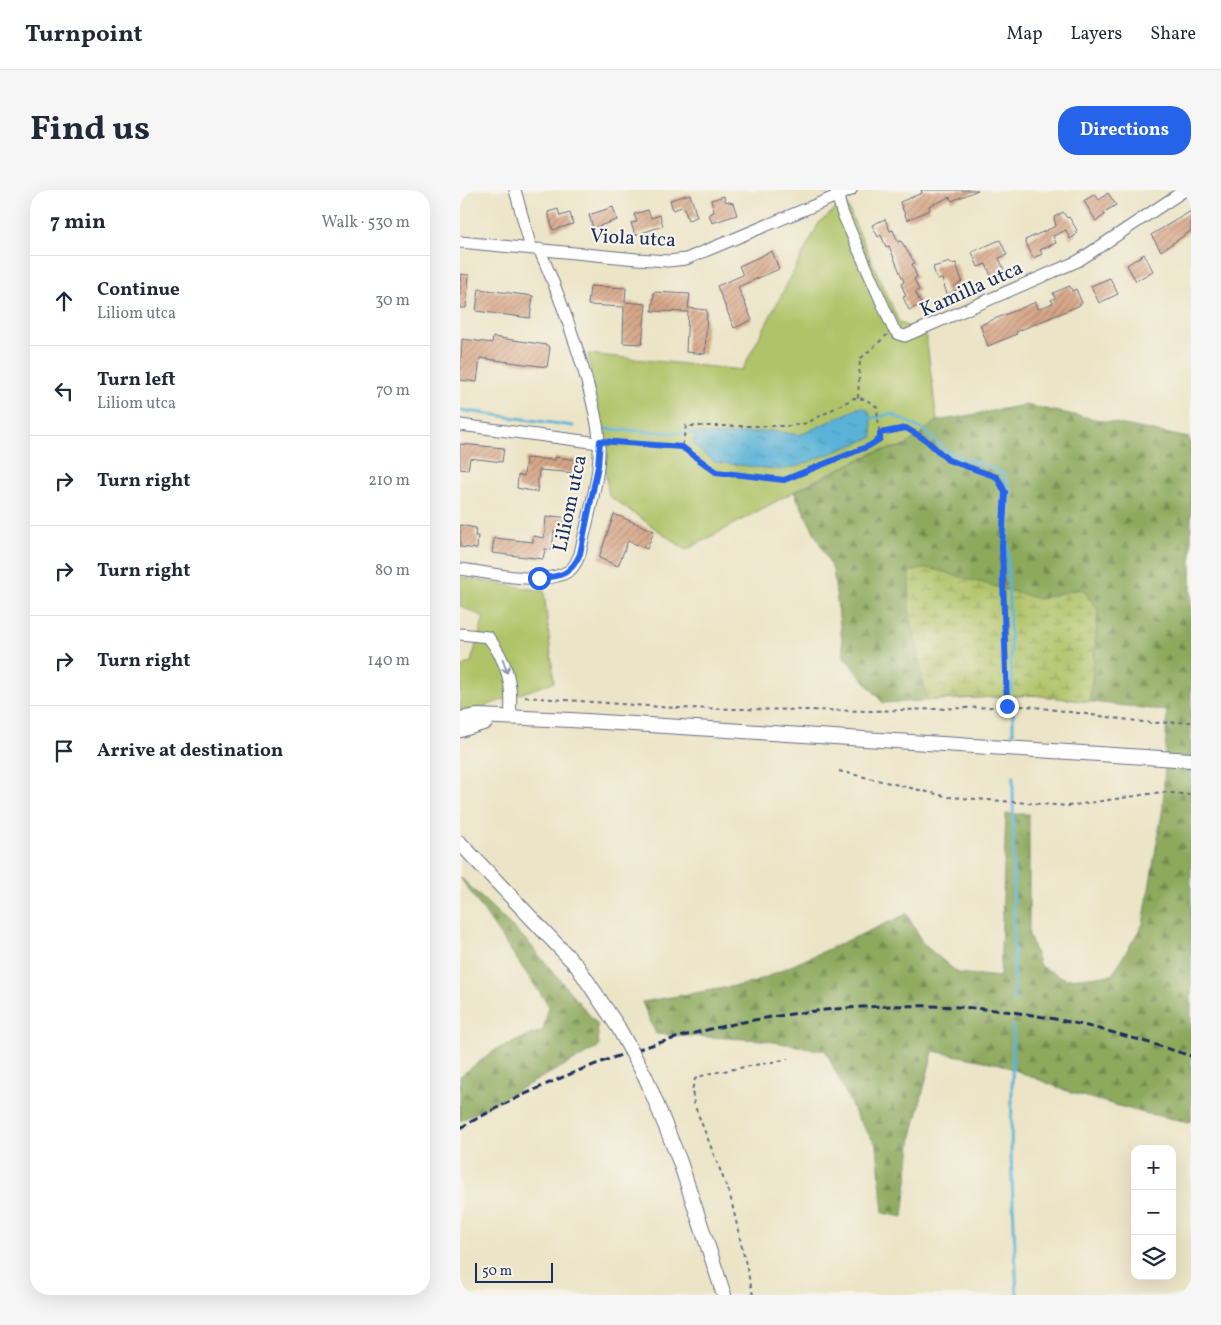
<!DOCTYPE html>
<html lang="en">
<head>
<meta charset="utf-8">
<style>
	body { margin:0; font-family:Vollkorn,serif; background:#f6f6f7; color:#1f2937 }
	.controls { position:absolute; right:15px; bottom:15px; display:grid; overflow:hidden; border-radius:10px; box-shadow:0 5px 20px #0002 }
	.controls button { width:45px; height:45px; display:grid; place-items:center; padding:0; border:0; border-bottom:1px solid #e0e1e3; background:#fff; color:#1f2937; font:25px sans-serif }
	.scale { position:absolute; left:15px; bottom:12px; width:78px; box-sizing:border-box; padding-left:5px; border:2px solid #1b2f5e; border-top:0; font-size:14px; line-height:18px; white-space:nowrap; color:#1b2f5e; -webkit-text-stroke:4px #f7f3e8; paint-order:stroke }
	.stop { position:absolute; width:15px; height:15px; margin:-11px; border:4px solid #2563eb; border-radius:50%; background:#fff }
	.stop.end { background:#2563eb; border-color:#fff; box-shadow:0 1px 5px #0008 }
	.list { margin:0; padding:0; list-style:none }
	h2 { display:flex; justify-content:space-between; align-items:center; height:65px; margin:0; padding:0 20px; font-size:21px }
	h2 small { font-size:16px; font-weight:400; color:#747a83 }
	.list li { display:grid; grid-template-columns:32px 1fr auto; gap:15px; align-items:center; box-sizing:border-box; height:90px; padding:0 20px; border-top:1px solid #e0e1e3 }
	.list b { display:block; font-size:19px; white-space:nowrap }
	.list p { margin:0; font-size:16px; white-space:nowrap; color:#747a83 }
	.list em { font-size:16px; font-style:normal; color:#747a83 }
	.icon { flex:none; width:28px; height:28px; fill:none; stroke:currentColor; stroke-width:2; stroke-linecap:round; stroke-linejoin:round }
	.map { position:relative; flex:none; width:731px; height:1105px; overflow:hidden; border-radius:20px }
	header { display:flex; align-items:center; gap:30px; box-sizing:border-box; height:70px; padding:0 25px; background:#fff; border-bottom:1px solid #e0e1e3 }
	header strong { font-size:24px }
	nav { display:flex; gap:28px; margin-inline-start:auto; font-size:18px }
	.intro { display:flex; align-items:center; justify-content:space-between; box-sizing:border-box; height:120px; padding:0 30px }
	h1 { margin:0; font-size:35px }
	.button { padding:12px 22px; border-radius:20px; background:#2563eb; color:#fff; font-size:18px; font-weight:700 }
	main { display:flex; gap:30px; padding:0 30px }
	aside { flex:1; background:#fff; border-radius:20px; box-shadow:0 5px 20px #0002 }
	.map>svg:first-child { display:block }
</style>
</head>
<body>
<header>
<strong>Turnpoint</strong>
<nav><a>Map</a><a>Layers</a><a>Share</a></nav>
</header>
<div class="intro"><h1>Find us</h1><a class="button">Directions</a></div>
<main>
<aside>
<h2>7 min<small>Walk · 530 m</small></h2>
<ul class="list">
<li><svg class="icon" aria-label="ahead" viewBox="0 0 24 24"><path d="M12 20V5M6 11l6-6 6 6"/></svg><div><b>Continue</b><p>Liliom utca</p></div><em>30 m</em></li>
<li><svg class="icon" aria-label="left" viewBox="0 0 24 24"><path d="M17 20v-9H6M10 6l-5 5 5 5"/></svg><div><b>Turn left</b><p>Liliom utca</p></div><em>70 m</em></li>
<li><svg class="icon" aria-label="right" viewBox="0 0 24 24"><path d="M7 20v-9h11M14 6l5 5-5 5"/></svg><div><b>Turn right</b></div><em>210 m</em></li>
<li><svg class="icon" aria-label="right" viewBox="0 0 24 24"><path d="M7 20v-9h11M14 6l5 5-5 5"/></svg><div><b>Turn right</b></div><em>80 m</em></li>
<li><svg class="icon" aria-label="right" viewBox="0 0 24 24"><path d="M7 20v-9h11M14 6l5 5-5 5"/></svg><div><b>Turn right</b></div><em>140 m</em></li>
<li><svg class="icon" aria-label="arrive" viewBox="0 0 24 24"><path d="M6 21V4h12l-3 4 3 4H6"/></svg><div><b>Arrive at destination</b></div></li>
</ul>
</aside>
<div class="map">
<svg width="731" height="1105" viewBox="0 0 731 1105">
	<defs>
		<pattern id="forest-firs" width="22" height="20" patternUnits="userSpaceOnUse" patternTransform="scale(1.25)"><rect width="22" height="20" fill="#8ca95c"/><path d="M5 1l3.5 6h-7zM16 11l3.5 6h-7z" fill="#728a4f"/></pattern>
		<pattern id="wetland-marsh" width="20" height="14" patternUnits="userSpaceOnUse" patternTransform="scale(1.25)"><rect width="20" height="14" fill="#b0c367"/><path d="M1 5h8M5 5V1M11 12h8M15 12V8" fill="none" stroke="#8e9f58"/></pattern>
		<pattern id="water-ripples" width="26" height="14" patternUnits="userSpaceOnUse" patternTransform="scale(1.25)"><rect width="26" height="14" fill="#5ab3d7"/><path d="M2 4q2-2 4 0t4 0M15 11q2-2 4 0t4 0" fill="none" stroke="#4a92b2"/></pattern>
		<pattern id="building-hatch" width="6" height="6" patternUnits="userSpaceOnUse" patternTransform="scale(1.25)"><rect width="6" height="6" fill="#d8a686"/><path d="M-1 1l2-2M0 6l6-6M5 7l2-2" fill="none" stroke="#ae8871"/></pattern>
	</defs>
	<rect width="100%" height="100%" fill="#f7f3e8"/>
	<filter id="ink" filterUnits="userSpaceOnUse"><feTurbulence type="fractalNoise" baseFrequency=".02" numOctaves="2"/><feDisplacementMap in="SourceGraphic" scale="10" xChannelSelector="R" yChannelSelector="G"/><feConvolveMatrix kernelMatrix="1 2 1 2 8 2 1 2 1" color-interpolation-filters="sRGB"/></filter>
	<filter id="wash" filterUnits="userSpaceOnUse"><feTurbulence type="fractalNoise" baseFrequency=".0096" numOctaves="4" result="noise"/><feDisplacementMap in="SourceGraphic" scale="20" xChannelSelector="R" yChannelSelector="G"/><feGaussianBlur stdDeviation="1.12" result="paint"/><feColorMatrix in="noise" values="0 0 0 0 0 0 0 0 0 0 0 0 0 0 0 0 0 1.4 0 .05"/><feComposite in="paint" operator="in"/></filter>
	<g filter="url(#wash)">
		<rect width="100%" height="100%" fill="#ebe4c6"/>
		<g fill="#b0c367" stroke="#667962" fill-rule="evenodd">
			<path d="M385,11L439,132L466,146L477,231L445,256L415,262L361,287L226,360L149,306L128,164L282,180L359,33ZM369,233L320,280L235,244L268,245L311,241L340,245Z"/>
			<polygon points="0,387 84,401 94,492 17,519 0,521 0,477 11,472 24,427 0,416"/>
		</g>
		<g fill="url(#forest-firs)" stroke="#546c5d">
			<polygon points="565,215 729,248 731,257 731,929 729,932 684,923 612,903 540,874 473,861 452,946 443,1027 423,1023 417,956 398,929 366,861 302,850 196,844 182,812 293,793 447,724 463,754 498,783 540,787 546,624 569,624 569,745 580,776 606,789 652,785 683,734 703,617 707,521 574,505 423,513 384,467 373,380 334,302 415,262 445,256 477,231"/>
			<polygon points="0,687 68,752 137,834 139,857 0,931 0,886 37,859 83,840 89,816"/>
		</g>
		<polygon fill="url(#wetland-marsh)" stroke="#667962" points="469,378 579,409 622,398 638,420 630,512 574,505 467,510 449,419 449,382"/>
		<polygon fill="url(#water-ripples)" stroke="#3a719a" points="401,217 407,219 411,228 413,247 338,276 320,280 255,272 233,255 235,244 268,245 311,241 340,245"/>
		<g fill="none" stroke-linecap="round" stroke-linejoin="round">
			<g stroke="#5ab3d7" stroke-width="3">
				<polyline points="0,220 113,236"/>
				<polyline points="407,229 432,224 465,241 490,264 522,274 542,283 550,299 547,346 552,501"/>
				<polyline points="145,239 239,244"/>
				<polyline points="553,522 553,543"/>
				<polyline points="553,587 554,812"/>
				<polyline points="553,836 551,965 557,1105"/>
			</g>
		</g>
		<g id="blocks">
			<g fill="url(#building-hatch)">
				<polygon points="461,0 518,0 492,11 490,7 469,16 470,20 447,30 440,12 462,3"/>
				<polygon points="648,3 656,15 643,23 645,25 636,31 624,11 635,4 639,10"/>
				<polygon points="230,4 237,27 228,30 224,18 222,17 213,20 210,10"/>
				<polygon points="264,6 265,11 273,13 277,25 252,33 249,24 254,22 251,10"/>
				<polygon points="153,17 157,30 133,38 129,25"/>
				<polygon points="98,19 100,26 110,23 113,34 93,40 88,22"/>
				<polygon points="188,20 191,28 200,25 203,36 175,45 171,33 177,32 174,24"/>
				<polygon points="731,21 731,41 701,61 691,45"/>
				<polygon points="603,22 607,28 609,27 617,40 615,42 617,44 610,49 606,40 593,46 596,53 580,60 582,64 573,68 565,50 596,36 594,27"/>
				<polygon points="425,29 430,41 433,40 438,52 441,51 455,73 452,74 457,87 454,89 459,100 455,102 461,114 449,120 443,107 446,106 441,94 444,92 429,56 426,57 421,45 418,47 412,35"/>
				<polygon points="540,50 547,65 539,68 545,82 532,88 526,74 518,77 512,62"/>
				<polygon points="312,61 319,79 278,97 292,130 274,138 257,96 283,85 279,76"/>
				<polygon points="684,64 693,81 676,91 667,75"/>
				<polygon points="490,72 491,74 496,73 502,91 496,96 497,100 487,104 482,89 477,90 473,77"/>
				<polygon points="0,84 9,85 6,118 0,118"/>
				<polygon points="650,88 658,104 639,113 631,96"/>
				<polygon points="130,96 166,98 165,112 186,114 182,154 163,153 164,117 128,115"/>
				<polygon points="610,96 612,101 616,99 622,113 618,116 556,142 557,144 528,156 520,135 576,112 578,119 593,113 591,110 595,108 593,103"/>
				<polygon points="19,99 73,106 70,128 16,121"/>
				<polygon points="194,102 230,104 228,118 247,120 245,164 226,162 228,122 192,121"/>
				<polygon points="33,147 87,155 90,158 87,177 20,168 17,192 0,190 2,149 32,153"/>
				<polygon points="0,254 44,258 42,272 10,268 8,280 0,279"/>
				<polygon points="95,267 118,270 116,283 79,280 77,302 57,298 58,285 64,286 66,268 95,270"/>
				<polygon points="154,324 194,341 187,359 168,351 158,376 139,368"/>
				<polygon points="92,326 109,328 109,332 112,332 111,343 94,341 92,360 85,359 83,369 32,363 34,348 73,352 73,346 84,348 86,327 92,328"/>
				<polygon points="0,335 16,338 15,346 18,346 17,359 0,357"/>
			</g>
		</g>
	</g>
	<g filter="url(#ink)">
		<use href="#blocks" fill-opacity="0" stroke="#646e82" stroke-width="1"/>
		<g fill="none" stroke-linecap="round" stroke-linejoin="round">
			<defs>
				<g id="minor">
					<polyline points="55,0 71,58"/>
					<polyline points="376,0 382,22 433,138 438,144 445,146 618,71 725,0"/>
					<polyline points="0,52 177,69 208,71 226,69 391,0"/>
					<polyline points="0,235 139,253"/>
					<path d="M0,379C29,382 86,398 110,380C115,376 117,370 120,364C127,329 141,286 139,251C138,230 131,208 126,188C113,144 98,101 79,59"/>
					<path d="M0,444L28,447C48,472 53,496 50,527"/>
				</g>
				<g id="major">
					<polyline points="0,529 18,526 111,530 731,570"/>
					<polyline points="0,540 26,532"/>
					<polyline points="0,653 117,776 158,837"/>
					<polyline points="186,888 220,972 264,1105"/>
				</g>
			</defs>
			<use href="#minor" stroke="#646e82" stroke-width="13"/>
			<use href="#major" stroke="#646e82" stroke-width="16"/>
			<g stroke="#646e82" stroke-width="2" stroke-dasharray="4 4" stroke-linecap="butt">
				<polyline points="398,208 400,169 427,145"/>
				<polyline points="419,243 446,238 466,250 488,270 537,287 545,302 542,356 547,516"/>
				<polyline points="149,251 222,257 256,282 324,290 409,256 420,249 417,217 405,209 394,208 347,233 331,236 226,236 222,257"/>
				<polyline points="65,507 215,518 410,521 567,516 691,533 731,532"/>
				<polyline points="379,581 489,607 608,616 702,602 731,605"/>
				<polyline points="293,1105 270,1005 234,914 232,900 235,889 247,884 328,869"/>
			</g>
			<use href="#minor" stroke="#fff" stroke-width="11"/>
			<use href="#major" stroke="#fff" stroke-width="14"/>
			<path stroke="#1b2f5e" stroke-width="3" stroke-dasharray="8 4" stroke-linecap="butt" d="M0,938C161,846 349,801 535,820C602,827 667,845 731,866"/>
			<defs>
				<polyline id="major-bridge" points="158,837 186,888"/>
			</defs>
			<use href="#major-bridge" stroke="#646e82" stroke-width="16" stroke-linecap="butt"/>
			<use href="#major-bridge" stroke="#fff" stroke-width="14"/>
		</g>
		<defs><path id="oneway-shaft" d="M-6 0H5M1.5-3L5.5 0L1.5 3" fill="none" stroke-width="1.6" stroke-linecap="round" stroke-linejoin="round" transform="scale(1.25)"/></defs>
		<use stroke="#8d97ae" href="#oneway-shaft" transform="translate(45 476) rotate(72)"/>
	</g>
	<g fill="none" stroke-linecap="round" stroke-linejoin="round" filter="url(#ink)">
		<path stroke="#2563eb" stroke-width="6" d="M79,388C101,387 111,384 120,364L138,276L140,251L222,257L256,282L324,290L409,256L420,249V243L446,238L466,250L488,270L537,287L545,302L542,356L547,516"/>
	</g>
	<g text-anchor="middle" stroke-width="4.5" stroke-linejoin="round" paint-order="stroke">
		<g font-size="20" fill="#1b2f5e" stroke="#f7f3e8">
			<text transform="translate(173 47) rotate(3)" y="7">Viola utca</text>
			<text transform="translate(511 98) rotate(-24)" y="7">Kamilla utca</text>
			<text transform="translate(109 313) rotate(-78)" y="7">Liliom utca</text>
		</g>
	</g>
</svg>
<div class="controls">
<button>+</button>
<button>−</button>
<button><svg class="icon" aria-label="layers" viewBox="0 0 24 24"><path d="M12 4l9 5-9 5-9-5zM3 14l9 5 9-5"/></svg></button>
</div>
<div class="scale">50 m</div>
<div class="stop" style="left:79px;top:388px"></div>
<div class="stop end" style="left:547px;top:516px"></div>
</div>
</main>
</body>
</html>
